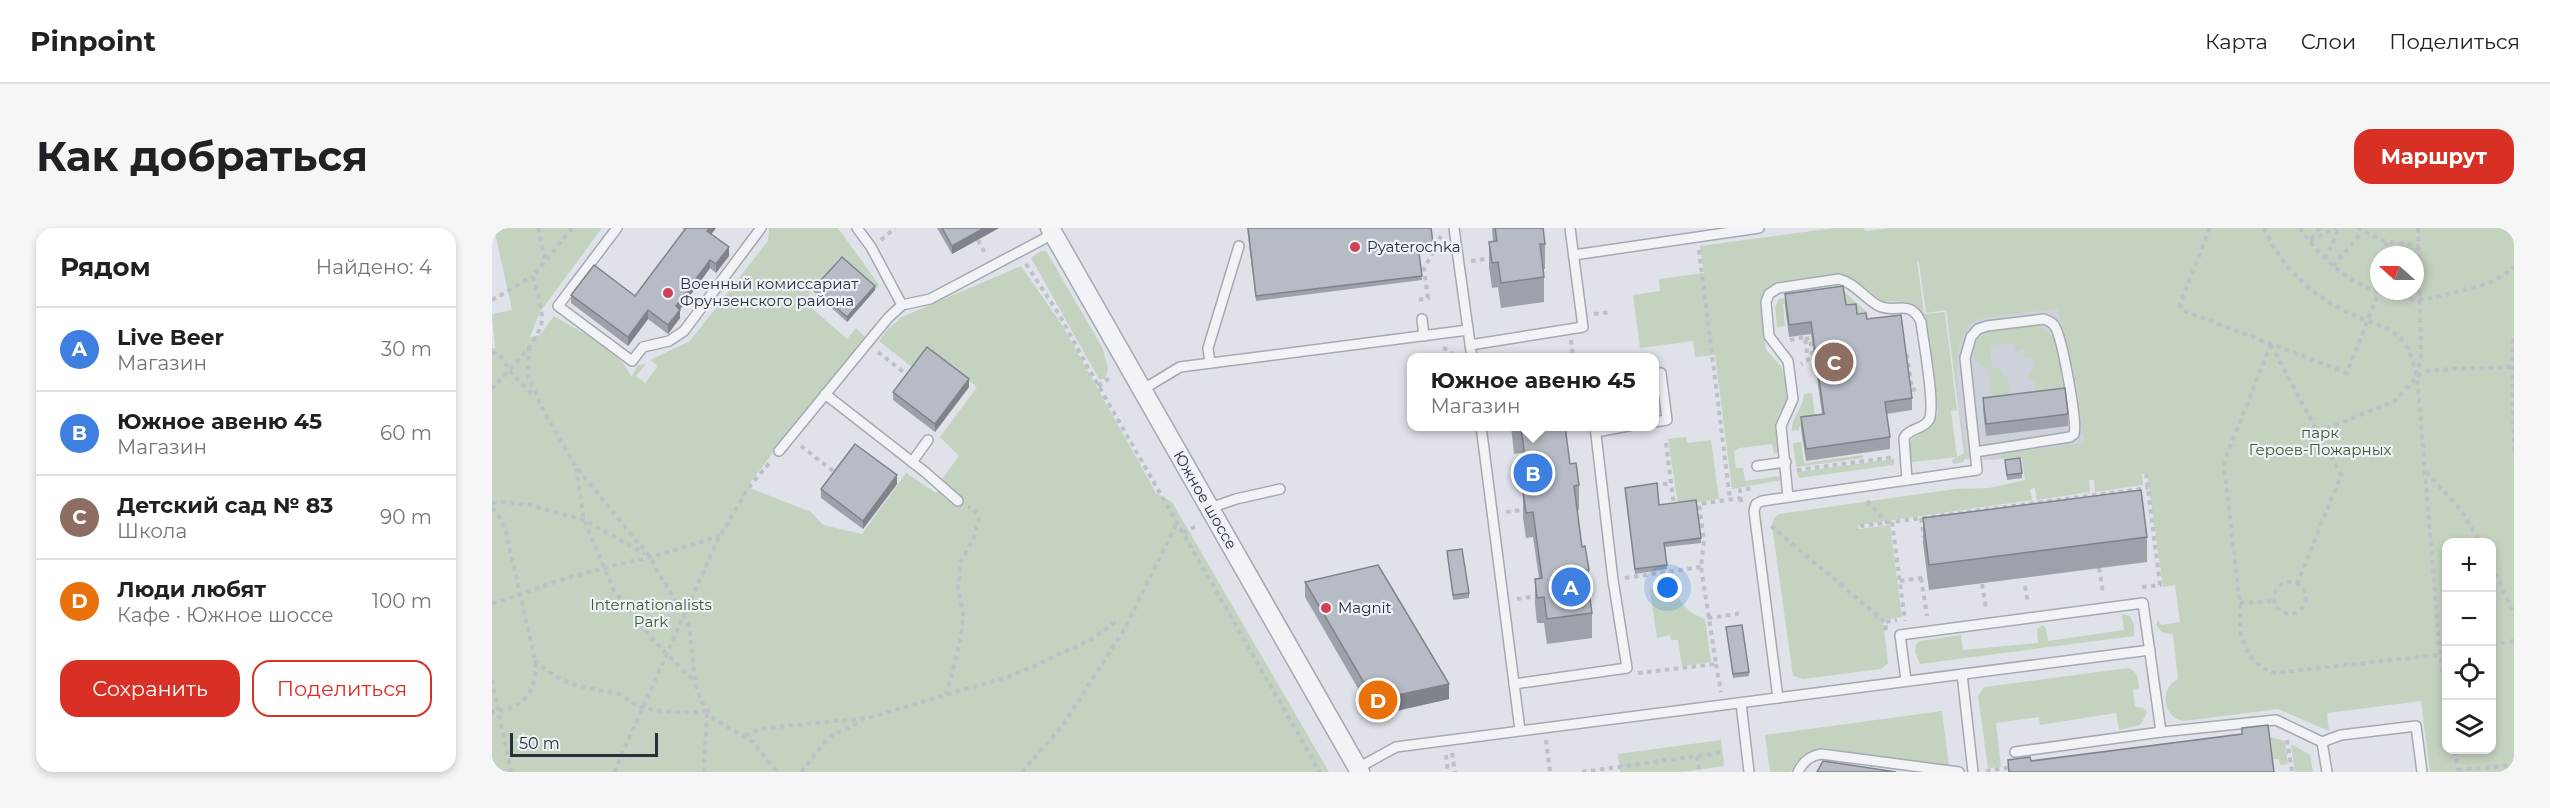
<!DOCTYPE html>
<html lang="ru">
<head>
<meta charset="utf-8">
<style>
	body { margin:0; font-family:Montserrat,sans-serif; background:#f6f6f6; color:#202124 }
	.controls { position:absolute; right:18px; bottom:18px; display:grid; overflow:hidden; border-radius:12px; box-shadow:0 3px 9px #0003 }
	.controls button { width:54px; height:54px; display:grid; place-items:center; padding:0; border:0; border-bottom:2px solid #e0e0e0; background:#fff; color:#202124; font:30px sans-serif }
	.compass { position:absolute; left:1878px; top:18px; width:54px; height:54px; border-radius:50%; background:#fff; box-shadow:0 3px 9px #0003; rotate:291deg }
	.scale { position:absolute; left:18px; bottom:15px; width:148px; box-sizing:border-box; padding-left:6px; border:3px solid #282f3f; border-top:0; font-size:16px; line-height:21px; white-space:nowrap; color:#282f3f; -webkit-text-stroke:4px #eef1f6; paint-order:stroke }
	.you { position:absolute; left:1176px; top:360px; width:21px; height:21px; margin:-15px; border:4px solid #fff; border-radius:50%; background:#1a73e8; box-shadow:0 0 0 9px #1a73e833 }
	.badge { display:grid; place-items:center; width:39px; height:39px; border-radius:50%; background:#d93025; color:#fff; font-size:20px; font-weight:700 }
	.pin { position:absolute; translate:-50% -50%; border:3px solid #fff; box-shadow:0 2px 6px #0006 }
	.popup { position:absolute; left:915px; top:125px; width:252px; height:78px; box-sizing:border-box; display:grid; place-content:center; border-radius:12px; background:#fff; filter:drop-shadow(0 2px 4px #0005); font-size:20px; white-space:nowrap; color:#757577 }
	.popup b { font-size:22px; color:#202124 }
	.popup::after { content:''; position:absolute; left:50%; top:100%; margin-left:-12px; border:12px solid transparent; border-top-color:#fff }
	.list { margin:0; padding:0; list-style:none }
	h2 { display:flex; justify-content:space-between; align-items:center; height:78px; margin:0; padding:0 24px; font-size:26px }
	h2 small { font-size:20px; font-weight:400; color:#757577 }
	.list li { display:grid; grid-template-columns:39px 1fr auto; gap:18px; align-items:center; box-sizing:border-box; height:84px; padding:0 24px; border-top:2px solid #e0e0e0 }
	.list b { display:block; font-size:22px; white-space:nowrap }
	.list p { margin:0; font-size:20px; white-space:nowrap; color:#757577 }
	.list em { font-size:20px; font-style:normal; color:#757577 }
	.actions { display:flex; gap:12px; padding:18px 24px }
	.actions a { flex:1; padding:14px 0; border:2px solid #d93025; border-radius:18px; text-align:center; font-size:21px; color:#d93025 }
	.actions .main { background:#d93025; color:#fff }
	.icon { flex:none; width:33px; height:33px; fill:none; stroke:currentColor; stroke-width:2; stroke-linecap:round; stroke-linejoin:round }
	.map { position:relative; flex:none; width:2022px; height:544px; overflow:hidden; border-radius:18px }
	header { display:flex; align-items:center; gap:36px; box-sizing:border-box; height:84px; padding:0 30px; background:#fff; border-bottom:2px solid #e0e0e0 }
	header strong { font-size:28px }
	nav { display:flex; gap:33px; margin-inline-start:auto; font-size:21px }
	.intro { display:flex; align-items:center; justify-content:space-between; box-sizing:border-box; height:144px; padding:0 36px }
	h1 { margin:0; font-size:42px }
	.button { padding:15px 27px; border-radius:18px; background:#d93025; color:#fff; font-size:21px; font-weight:700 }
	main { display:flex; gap:36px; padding:0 36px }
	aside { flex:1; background:#fff; border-radius:18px; box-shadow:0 3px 9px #0003 }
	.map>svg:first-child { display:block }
</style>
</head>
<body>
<header>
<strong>Pinpoint</strong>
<nav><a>Карта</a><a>Слои</a><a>Поделиться</a></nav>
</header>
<div class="intro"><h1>Как добраться</h1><a class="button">Маршрут</a></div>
<main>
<aside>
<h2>Рядом<small>Найдено: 4</small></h2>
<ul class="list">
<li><span class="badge" style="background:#3f7fe0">A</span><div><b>Live Beer</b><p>Магазин</p></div><em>30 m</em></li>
<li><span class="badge" style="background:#3f7fe0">B</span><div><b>Южное авеню 45</b><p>Магазин</p></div><em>60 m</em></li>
<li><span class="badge" style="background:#8d6e63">C</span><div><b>Детский сад № 83</b><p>Школа</p></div><em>90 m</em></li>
<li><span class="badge" style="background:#e8710a">D</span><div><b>Люди любят</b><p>Кафе · Южное шоссе</p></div><em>100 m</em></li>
</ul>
<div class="actions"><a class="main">Сохранить</a><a>Поделиться</a></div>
</aside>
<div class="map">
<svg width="2022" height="544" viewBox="0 0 2022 544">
	<rect width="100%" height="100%" fill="#dfe2e8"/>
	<polygon fill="#cdd1da" points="1559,77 1573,83 1593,218 1502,232 1473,231 1457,84"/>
	<g fill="#c4d2c0" fill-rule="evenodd">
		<path d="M2,0H110L48,84L38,109L48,107L62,88C84,102 131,123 139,149L146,137L154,136L144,148L153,155L166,138L158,132L198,113L276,13L277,0H346L387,57L384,61L347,30L312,73L355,111L364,100L373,109L310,186L255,259L319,284L331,297L370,306L414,245L444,265L452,253L450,251L467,228L448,209L485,159L435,119L420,139L387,113L397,100L410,89L529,38L570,97L664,265L680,274L837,544H0V120H3L0,86L20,82Z"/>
		<path d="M1343,0H1371L1374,3L1399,0H2022V544H1938L1929,473L1835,485L1837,503L1786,481L1692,493C1670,490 1667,460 1686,451L1681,407L1670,404L1664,397L1666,392L1669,397L1688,394L1683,357L1671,359L1655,245L1650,246L1651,257L1603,264L1602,252H1597L1598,264L1545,272L1543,260L1538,261L1540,272L1366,297L1367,301L1398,297L1410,389L1391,392L1396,435L1389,441L1311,451L1301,448L1280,298L1282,290L1287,286L1463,261L1497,260L1533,252L1530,230L1508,231L1509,228L1514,225L1592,215L1584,155L1566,81C1553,82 1492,89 1483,93C1450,110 1471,198 1475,227L1471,234L1461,236L1460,232L1472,225L1454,82L1434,85L1427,35L1425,32L1432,86L1453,84L1465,182L1459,183L1465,229L1420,234L1417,222L1419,212L1440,198L1446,184L1431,87L1426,80L1414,74L1389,73L1358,49L1344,46L1284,54L1273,63L1268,75L1274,122L1289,138L1293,151L1296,173L1287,186L1283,198L1287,224L1282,225L1280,216L1248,220L1242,223L1244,240H1251L1253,253L1288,248L1289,252L1240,261L1223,127L1203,129L1201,113L1148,120L1141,67L1168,63L1167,51L1212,45L1208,18ZM1887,27H1923V63H1887ZM1954,314H2000V522H1954Z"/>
		<polygon points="549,23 554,23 610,119 616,140 613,151 607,151 539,30"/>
		<polygon points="1346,61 1351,63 1375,84 1355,86 1353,68 1291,76 1293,98 1285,99 1283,79 1287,71"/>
		<path d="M1543,96C1569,104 1571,145 1574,168L1545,172L1543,153L1534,150L1537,149L1536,145L1539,144V141L1544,139L1542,131L1532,129V120L1523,124L1521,115L1498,117L1500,140H1508L1509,147L1515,148L1519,175L1502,177L1496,141L1485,135L1480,125C1490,95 1516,99 1543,96Z"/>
		<path d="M1320,165L1324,197L1307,199V202L1300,203C1299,190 1311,181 1312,166Z"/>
		<polygon points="1194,209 1195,215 1219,212 1227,271 1186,277 1176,211"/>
		<polygon points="1309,214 1312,235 1371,227 1371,230 1304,239 1301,215"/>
		<polygon points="1402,231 1402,237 1307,250 1305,244"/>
		<path d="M1182,357C1186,374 1197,386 1213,391L1219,434L1190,438L1186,412H1179L1178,407L1165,410L1158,361Z"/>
		<polygon points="1630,386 1638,388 1642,397 1642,408 1428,436 1423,424 1424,416 1428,413 1469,407 1471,422 1546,415 1545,401 1551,397 1554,400 1556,413 1632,402"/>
		<path d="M1636,440C1646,443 1646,451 1647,460L1641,462L1643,479L1652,480L1655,485L1648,497L1627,502L1624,485L1548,497L1547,489L1504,495L1509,539L1496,540L1486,468L1492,459Z"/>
		<path d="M1450,483L1457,538L1330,520C1314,522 1305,530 1299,544H1278L1273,507Z"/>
		<polygon points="1778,509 1793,513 1796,536 1788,537 1787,531 1781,531"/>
		<polygon points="1229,512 1232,538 1190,544 1128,544 1126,526"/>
		<polygon points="1799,516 1818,527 1821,544 1803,544"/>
	</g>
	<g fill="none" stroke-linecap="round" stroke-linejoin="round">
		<defs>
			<g id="lane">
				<polyline points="125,0 66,78 140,133 151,119 177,113 192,103 269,0"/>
				<polyline points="365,0 379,19 410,77 438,71 561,6"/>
				<polyline points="962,0 980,130"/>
				<polyline points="1082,27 1267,0"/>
				<polyline points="930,91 932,108"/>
				<polyline points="978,117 1091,99 1078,0"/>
				<polyline points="718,135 716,120 747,18"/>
				<polyline points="1162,146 1169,145 1175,192 1162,194"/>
				<polyline points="650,162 688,139 976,102"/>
				<polyline points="333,166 433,244 466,273"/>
				<polyline points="989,198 1028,502"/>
				<polyline points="1104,204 1136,198"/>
				<polyline points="287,223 396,90 410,77"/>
				<polyline points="420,234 436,212"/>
				<polyline points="1265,238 1294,234"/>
				<path d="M1296,269L1289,198L1301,171L1296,133L1277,108L1274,74L1277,66L1286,60L1347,51C1363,55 1373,71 1387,78C1404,86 1418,70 1429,94C1431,112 1444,179 1437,192C1431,202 1417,200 1412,210L1415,252"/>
				<polyline points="718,280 744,271 788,261"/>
				<polyline points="1470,446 1481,544"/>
				<polyline points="1414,452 1408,407 1651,375 1669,504"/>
				<polyline points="1022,456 1135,440 1121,352 1103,198"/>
				<path d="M1286,470L1262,283L1264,276L1270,273L1485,242L1473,130L1479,109L1486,101L1495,98L1552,91C1556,93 1561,94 1563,99C1570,109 1586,196 1582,206L1578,209L1483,224"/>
				<polyline points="1249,475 1257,544"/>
				<polyline points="1830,514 1849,507 1924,498 1930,544"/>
				<polyline points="1523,524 1669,504 1784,492 1830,514 1835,544"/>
				<polyline points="866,540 904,519 1658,422"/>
				<path d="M1306,544C1311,533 1318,528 1329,526L1467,544"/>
			</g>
			<polyline id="street" points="558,0 868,544"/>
		</defs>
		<use href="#lane" stroke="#a4a9b2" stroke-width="12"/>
		<use href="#street" stroke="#a4a9b2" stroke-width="21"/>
		<g stroke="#bdc0c6" stroke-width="4" stroke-dasharray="4.5 4.5" stroke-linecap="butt">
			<polyline points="46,0 53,32"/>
			<polyline points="1718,0 1688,76 1690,82 1855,145 1887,63"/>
			<path d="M1772,0C1789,40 1823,70 1863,88C1877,94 1897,99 1908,110C1918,119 1921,135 1925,147"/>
			<path d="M1808,0C1834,40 1877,71 1927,71C1940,71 1955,66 1968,63C1986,59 2009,52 2022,39"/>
			<polyline points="1828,0 1817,13 1844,0"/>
			<polyline points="1865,0 1894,14 1927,17"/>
			<polyline points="1926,0 1929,128 1925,148 1948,427 1954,469"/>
			<polyline points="389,12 403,0"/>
			<polyline points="486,12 494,27"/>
			<polyline points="1207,22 1238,271"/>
			<polyline points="1892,27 1894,14"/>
			<polyline points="1909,27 1915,18"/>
			<polyline points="1833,31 1845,6 1845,0"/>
			<polyline points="979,33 1002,30"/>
			<polyline points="534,36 568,88 594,136 828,544"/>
			<polyline points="1841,38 1870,4"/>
			<polyline points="0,72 41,48"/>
			<polyline points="927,72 936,70 932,41 949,8"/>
			<polyline points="1102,86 1120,84"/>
			<polyline points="1313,111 1318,110 1320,126 1315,126"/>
			<polyline points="2022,111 2020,117 2022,226"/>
			<polyline points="1079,112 1081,130"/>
			<polyline points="1298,112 1313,109 1316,132 1309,136"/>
			<polyline points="1779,116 1736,224 1732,239 1748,375 1749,406 1756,426 1770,440 1782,445 1954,426"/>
			<polyline points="1779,117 1849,247 1805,356"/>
			<polyline points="37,119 36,148 52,184 84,239 157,328 197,397 203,454 209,473 222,491 261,514 285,544"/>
			<polyline points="951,120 957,122 964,130"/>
			<polyline points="386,124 418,149"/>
			<polyline points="0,125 7,126 20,146 41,167"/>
			<polyline points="1415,126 1420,162 1424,161"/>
			<polyline points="606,158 621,148"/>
			<path d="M0,161C14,144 51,112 50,89C49,75 44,61 41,48L80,0"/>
			<polyline points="1002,201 1015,198"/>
			<polyline points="1826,204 1903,173 1925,148 1940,142 2021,139"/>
			<polyline points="1174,215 1182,278"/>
			<polyline points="309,218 345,246"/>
			<polyline points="84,240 92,292 121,361 162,413 202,453"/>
			<polyline points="1305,242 1402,229"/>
			<polyline points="1934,244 1968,281 1988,314"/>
			<polyline points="1162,257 1179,255"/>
			<polyline points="1375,273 1396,295"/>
			<polyline points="1249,274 1248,262 1262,260"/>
			<polyline points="0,275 15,274 37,277 92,292 153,326"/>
			<path d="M0,280L6,286L14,304L43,432C45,464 33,480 0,484"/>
			<polyline points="1014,284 1036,281"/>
			<polyline points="1429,290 1432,309"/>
			<polyline points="1400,294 1413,393"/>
			<polyline points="1370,296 1370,298 1656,260"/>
			<polyline points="1279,298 1393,394"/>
			<polyline points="691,305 706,297"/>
			<polyline points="2000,337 2022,387"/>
			<polyline points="1607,340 1611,365"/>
			<polyline points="1133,350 1209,339"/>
			<polyline points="1429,350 1435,388"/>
			<polyline points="1408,353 1435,349"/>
			<circle cx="1798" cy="370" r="16"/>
			<polyline points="1490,356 1494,380"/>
			<polyline points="1533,358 1536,375"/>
			<polyline points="1650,359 1668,357 1654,245"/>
			<polyline points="1025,371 1046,368"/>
			<path d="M0,375C29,368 55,355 83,348C131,334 181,326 228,307"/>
			<polyline points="1748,375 1782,373"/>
			<polyline points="1216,390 1245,386 1243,381"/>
			<polyline points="1394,402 1393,394 1405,392"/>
			<polyline points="2000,417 2022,413"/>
			<path d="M43,432C69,459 92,458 126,466C134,468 139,475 146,478C163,484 197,486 215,483"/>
			<polyline points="1224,436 1229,464"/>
			<polyline points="1146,445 1224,436 1209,339 1212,312 1207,276 1249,270"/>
			<polyline points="0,452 19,544"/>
			<polyline points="454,467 469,410 471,385 466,360 468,335 482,310 487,290 482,281 476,279"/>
			<polyline points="253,507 274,500 376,490 522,447 598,412 626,392"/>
			<polyline points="1054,512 1058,544"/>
			<polyline points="1795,512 1800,544"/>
			<polyline points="1963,522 1966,543"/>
			<polyline points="960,525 963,544"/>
			<polyline points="954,527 956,544"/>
			<polyline points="1205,528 1207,544"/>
			<polyline points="1966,542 2022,537"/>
			<polyline points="1494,543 1521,539"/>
			<polyline points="122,544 226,311 257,259 279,233"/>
			<polyline points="212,544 215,484"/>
			<polyline points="309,544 337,509 371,492"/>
			<polyline points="530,544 571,497 632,402 685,295"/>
			<polyline points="1090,544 1228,525"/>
		</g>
		<use href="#lane" stroke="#f1f3f6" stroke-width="9"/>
		<use href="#street" stroke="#f1f3f6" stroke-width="18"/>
	</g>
	<g fill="#9da1a9">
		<polygon points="190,0 224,0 219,6 237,28 224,45 218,40 188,81 188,90 176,106 156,91 136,118 79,75 79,67 143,68 193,2"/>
		<polygon points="445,0 507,0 460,26"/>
		<polygon points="755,0 939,0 941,19 927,21 930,52 764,73"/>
		<polygon points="1000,0 1051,0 1053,16 1053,41 1051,41 1052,49 1052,74 1009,80 1006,59 1000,60 997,39 997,14 1001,13"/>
		<polygon points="322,60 383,62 355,94 322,64"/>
		<polygon points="1293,66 1354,77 1365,86 1375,91 1420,170 1420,182 1394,186 1398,209 1398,221 1314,233 1309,201 1309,189 1330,186 1319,106 1297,109 1293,78"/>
		<polygon points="477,159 443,204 401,172 401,164"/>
		<polygon points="1491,170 1576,186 1576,198 1494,208 1491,182"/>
		<polygon points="1019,198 1073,198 1078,236 1087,257 1087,282 1085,283 1090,319 1097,342 1097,363 1100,385 1100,410 1055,416 1052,395 1045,395 1043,376 1043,351 1047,350 1041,309 1034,310 1031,290 1031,264 1035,264 1029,225 1022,226"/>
		<polygon points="1513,232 1530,245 1530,250 1515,252"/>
		<polygon points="405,256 371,301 329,270 329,261"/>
		<polygon points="1133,260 1167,277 1209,310 1209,315 1173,319 1175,341 1143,346"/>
		<polygon points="1431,290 1655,309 1655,334 1437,362 1431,315"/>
		<polygon points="955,323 977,365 977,370 961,372"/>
		<polygon points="813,354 957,471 882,488 813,369"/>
		<polygon points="1234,399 1257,444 1257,448 1241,450"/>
	</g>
	<g fill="#7f838a">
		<polygon points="218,0 224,0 215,12 215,3"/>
		<polygon points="492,0 507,0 460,26 460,18"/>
		<polygon points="237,19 237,28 224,45 224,36"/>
		<polygon points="218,32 218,40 184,87 184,78"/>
		<polygon points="383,58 383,62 355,94 355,89"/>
		<polygon points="156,82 156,91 136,118 136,109"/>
		<polygon points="188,82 188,90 176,106 176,97"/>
		<polygon points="477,151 477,159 443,204 443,196"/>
		<polygon points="405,247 405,256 371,301 371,293"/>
		<polygon points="957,456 957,471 882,488 882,472"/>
	</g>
	<g fill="#b6bbc5" stroke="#7f838a" stroke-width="1.5">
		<polygon points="194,0 218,0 215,3 237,19 224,36 218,32 184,78 188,82 176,97 156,82 136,109 79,67 102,37 143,68"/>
		<polygon points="450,0 492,0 460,18"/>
		<polygon points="756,0 939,0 941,15 926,17 930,48 764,68"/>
		<polygon points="1003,0 1051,0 1053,16 1048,16 1052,49 1009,55 1006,34 1000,35 997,14 1005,13"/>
		<polygon points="350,29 383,58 355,89 322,60"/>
		<polygon points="1351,58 1354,77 1364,76 1365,86 1374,85 1375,91 1409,87 1420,170 1393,174 1398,209 1314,221 1309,189 1332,186 1319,94 1297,97 1293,66"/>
		<polygon points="435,119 477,151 443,196 401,164"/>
		<polygon points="1062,128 1063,129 1050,129"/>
		<polygon points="1573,160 1576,186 1494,196 1491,170"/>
		<polygon points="1022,198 1073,198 1078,236 1084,235 1087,257 1082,258 1090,319 1093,318 1097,342 1094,342 1100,385 1055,391 1052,369 1045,370 1043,351 1050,350 1041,284 1034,285 1031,264 1038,263 1029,200 1022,201"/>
		<polygon points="363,216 405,247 371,293 329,261"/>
		<polygon points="1528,230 1530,245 1515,247 1513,232"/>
		<polygon points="1165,255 1167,277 1204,272 1209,310 1172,315 1175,337 1143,341 1133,260"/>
		<polygon points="1649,262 1655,309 1437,337 1431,290"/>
		<polygon points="970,321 977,365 961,367 955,323"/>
		<polygon points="886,337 957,456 882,472 813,354"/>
		<polygon points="1250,397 1257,444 1241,446 1234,399"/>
		<polygon points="1776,497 1782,544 1517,544 1516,532 1538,529 1539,533 1750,506 1750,500"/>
		<polygon points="1331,533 1404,544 1325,544"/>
	</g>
	<g fill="#ce4353" stroke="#eef1f6" stroke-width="2">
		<circle cx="863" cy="19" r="6"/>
		<circle cx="176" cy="65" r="6"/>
		<circle cx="834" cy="380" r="6"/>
	</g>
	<g text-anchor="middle" stroke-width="4.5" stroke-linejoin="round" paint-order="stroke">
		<g font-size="15" fill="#282f3f" stroke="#eef1f6" text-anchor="start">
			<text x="875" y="24">Pyaterochka</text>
			<text x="188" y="61">Военный комиссариат<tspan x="188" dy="17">Фрунзенского района</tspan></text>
			<text x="846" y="385">Magnit</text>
		</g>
		<g font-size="15" fill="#3b5b35" stroke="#eef1f6">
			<text x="1828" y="210">парк<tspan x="1828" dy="17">Героев-Пожарных</tspan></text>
			<text x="159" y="382">Internationalists<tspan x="159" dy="17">Park</tspan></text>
		</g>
		<g font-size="15" fill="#282f3f" stroke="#eef1f6">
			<text transform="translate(713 272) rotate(60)" y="5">Южное шоссе</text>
		</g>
	</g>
</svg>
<div class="controls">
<button>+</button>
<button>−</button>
<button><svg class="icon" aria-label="locate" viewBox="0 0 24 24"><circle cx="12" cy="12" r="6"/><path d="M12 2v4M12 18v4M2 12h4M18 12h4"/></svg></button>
<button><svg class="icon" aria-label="layers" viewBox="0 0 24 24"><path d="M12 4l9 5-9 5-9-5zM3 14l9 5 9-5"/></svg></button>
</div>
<svg class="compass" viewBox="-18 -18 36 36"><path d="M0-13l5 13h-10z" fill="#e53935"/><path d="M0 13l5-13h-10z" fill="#757577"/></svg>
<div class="scale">50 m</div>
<div class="you"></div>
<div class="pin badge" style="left:1079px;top:359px;background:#3f7fe0">A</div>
<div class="pin badge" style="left:1041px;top:245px;background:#3f7fe0">B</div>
<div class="popup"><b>Южное авеню 45</b>Магазин</div>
<div class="pin badge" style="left:1342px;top:134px;background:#8d6e63">C</div>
<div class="pin badge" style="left:886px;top:472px;background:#e8710a">D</div>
</div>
</main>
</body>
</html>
